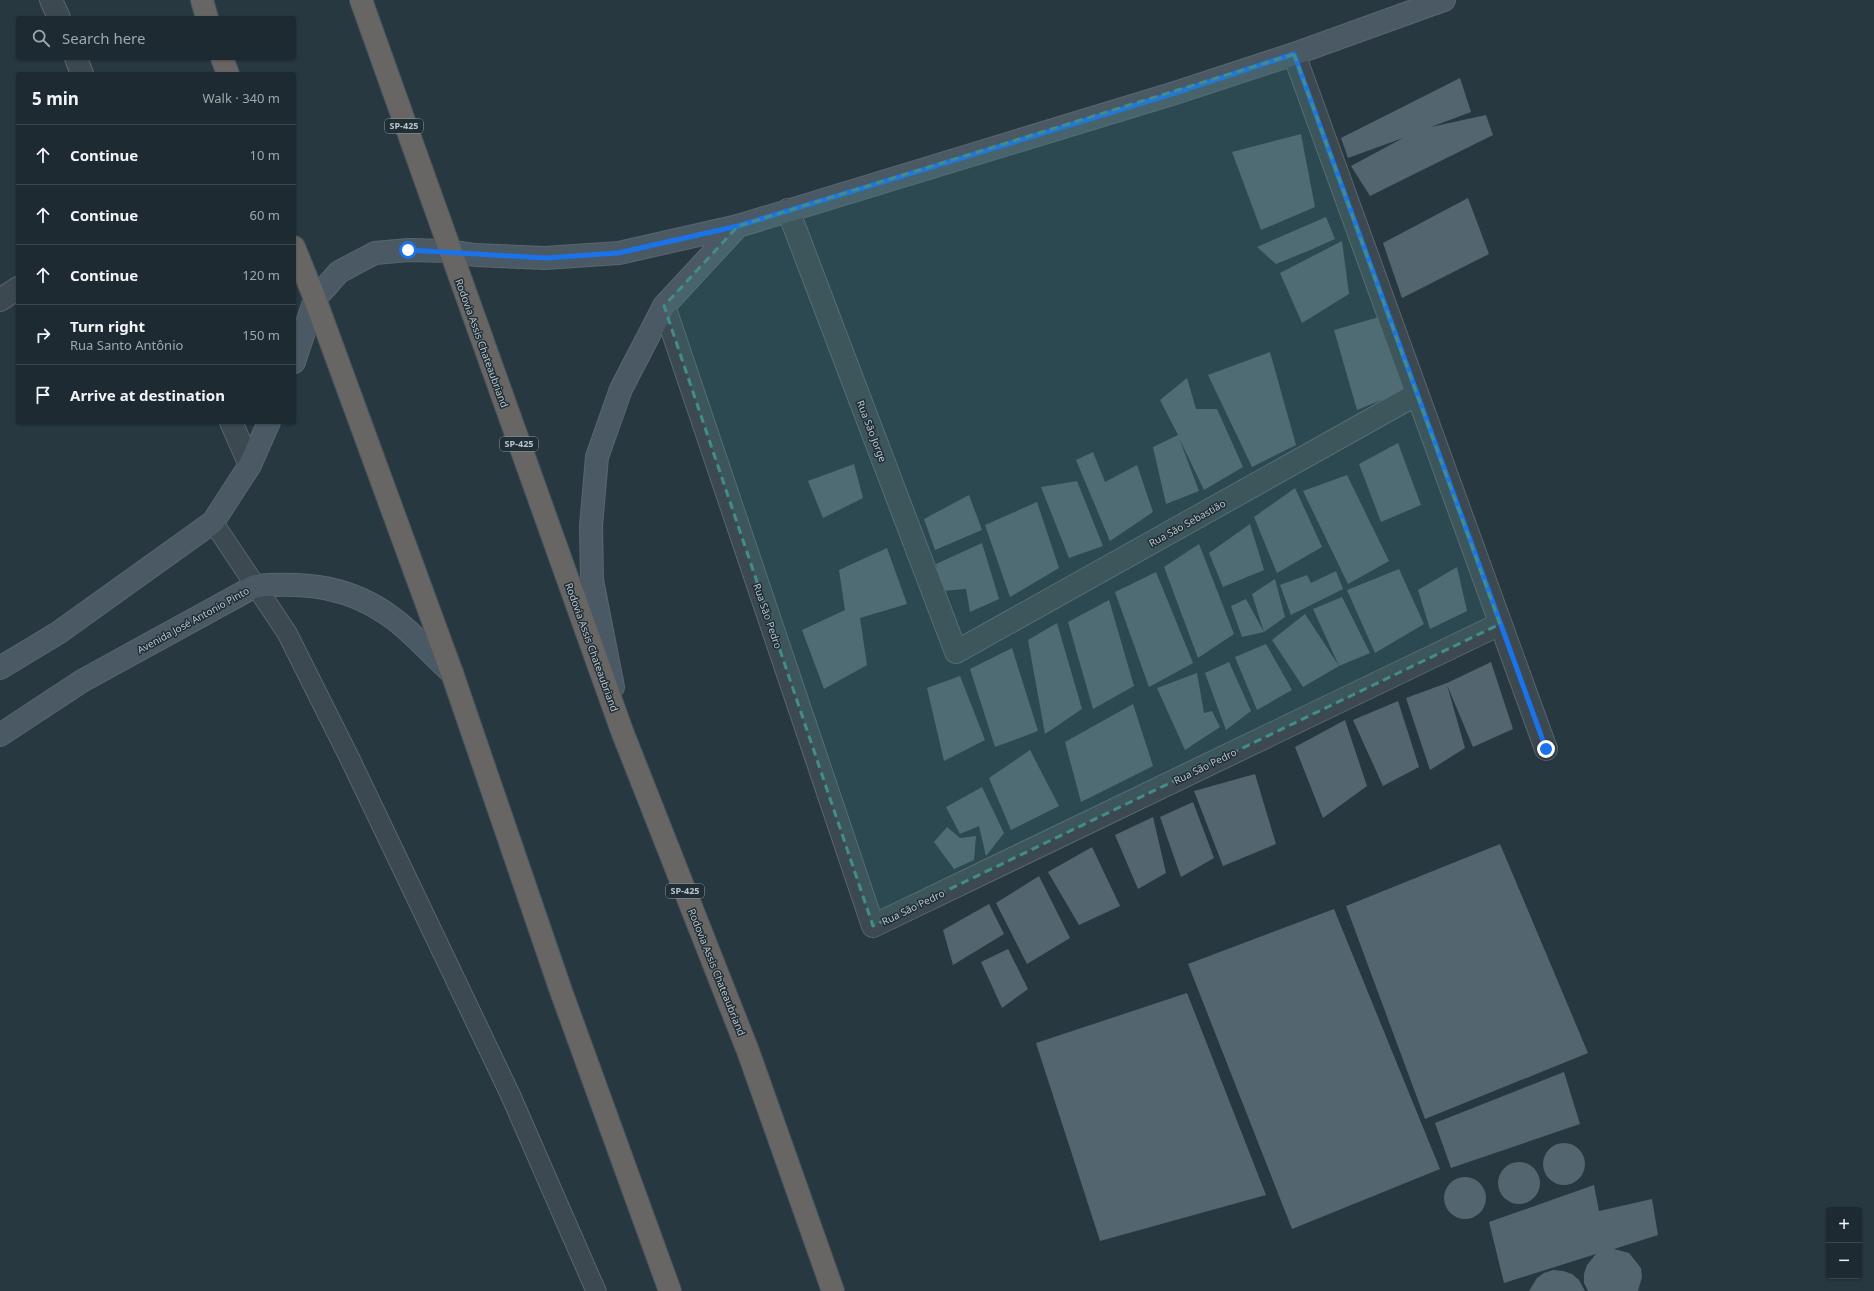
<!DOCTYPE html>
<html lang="en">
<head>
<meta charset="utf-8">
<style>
	body { margin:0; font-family:"Noto Sans",sans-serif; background:#2a363d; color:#f1f3f6 }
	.controls { position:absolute; right:12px; bottom:12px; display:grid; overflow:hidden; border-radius:4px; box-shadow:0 1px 3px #0004 }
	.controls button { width:36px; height:36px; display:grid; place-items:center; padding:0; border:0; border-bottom:1px solid #3b464d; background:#1d2a31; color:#f1f3f6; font:20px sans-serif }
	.stop { position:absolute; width:12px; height:12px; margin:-9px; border:3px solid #1a73e8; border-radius:50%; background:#fff }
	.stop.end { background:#1a73e8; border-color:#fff; box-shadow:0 1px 4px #0008 }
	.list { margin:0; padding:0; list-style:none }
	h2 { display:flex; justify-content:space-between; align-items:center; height:52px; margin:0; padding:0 16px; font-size:17px }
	h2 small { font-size:13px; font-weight:400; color:#a0a7ab }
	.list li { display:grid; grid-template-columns:26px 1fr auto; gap:12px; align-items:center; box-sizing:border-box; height:60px; padding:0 16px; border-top:1px solid #3b464d }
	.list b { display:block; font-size:15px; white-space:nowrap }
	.list p { margin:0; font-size:13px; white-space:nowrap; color:#a0a7ab }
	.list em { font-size:13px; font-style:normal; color:#a0a7ab }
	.icon { flex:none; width:22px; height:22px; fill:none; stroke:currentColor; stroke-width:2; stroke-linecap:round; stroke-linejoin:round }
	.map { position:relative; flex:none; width:1874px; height:1291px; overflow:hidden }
	.search { position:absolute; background:#1d2a31; box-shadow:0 1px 3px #0004; left:16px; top:16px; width:280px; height:44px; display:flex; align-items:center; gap:10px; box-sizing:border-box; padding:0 14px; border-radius:4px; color:#a0a7ab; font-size:15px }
	.panel { position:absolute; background:#1d2a31; box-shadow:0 1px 3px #0004; left:16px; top:72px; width:280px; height:352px; border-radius:4px }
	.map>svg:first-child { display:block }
</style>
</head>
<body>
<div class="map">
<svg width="1874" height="1291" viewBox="0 0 1874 1291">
	<rect width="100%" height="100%" fill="#273841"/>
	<g fill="#53656e">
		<polygon points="1460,78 1471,112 1431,127 1486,115 1493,135 1370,196 1351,166 1403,138 1348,158 1341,138"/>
		<polygon points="1301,134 1315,207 1261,230 1232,152"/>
		<polygon points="1468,198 1489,254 1402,298 1383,243"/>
		<polygon points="1326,217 1335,239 1308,251 1276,264 1257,247"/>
		<polygon points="1342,241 1349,294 1302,323 1280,273"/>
		<polygon points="1379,317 1406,390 1357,410 1334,330"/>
		<polygon points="1270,352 1296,445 1252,467 1208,375"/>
		<polygon points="1187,378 1196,409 1217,409 1243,467 1204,490 1179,438 1199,491 1166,504 1153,447 1178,435 1160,400"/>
		<polygon points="1398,443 1421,505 1381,522 1359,464"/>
		<polygon points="1093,452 1105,482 1137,465 1153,512 1110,541 1076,460"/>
		<polygon points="854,464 863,498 823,518 808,481"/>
		<polygon points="1347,475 1389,561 1348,584 1303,491"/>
		<polygon points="1077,481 1103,546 1069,558 1041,487"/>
		<polygon points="1295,488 1322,547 1277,573 1254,517"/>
		<polygon points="969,495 982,530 935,550 924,519"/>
		<polygon points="1037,502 1059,568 1010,597 985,525"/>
		<polygon points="1250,524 1264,570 1223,587 1209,553"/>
		<polygon points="982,543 999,599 970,612 966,589 941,591 936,564"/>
		<polygon points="1199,544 1234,634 1198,658 1164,567"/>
		<polygon points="887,548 907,604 860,618 867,665 824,689 802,630 845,610 839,570"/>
		<polygon points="1457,567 1467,611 1430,629 1418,590"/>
		<polygon points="1399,569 1424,624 1375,653 1347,590"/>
		<polygon points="1336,571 1343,589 1291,615 1280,585 1307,575 1311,583"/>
		<polygon points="1156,572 1193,663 1149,687 1115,592"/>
		<polygon points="1275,579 1285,617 1264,632 1252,594"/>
		<polygon points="1342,597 1370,653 1339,666 1303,687 1272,640 1305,614 1339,666 1313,609"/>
		<polygon points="1246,599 1264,632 1242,637 1231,606"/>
		<polygon points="1109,600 1134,686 1093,709 1068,622"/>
		<polygon points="1057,623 1082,709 1045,734 1028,640"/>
		<polygon points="1266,644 1292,690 1257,710 1235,657"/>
		<polygon points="1012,648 1038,731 995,747 970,669"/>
		<polygon points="1229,662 1251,711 1226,730 1205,673"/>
		<polygon points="1491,662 1513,729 1473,747 1447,685 1465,748 1430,770 1406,698 1447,683"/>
		<polygon points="1197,673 1204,713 1212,711 1220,727 1185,750 1157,688"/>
		<polygon points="960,676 985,740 944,761 927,688"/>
		<polygon points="1398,701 1419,767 1383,786 1353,720"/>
		<polygon points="1133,704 1153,766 1081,802 1065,742"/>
		<polygon points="1345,720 1367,786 1323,818 1295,747"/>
		<polygon points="1030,750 1059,806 1011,830 989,778"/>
		<polygon points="1255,774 1276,844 1223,866 1194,791"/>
		<polygon points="982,787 1004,833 986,856 979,826 960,834 946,807"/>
		<polygon points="1193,802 1214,858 1181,877 1160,817"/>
		<polygon points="1153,817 1166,873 1138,889 1115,835"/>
		<polygon points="947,827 960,838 976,836 974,860 954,869 934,842"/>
		<polygon points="1500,844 1588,1053 1425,1119 1346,906"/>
		<polygon points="1092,847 1120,906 1079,925 1048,872"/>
		<polygon points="1039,876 1070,938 1027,964 996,903"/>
		<polygon points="989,904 1004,934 953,965 943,930"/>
		<polygon points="1334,909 1440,1169 1292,1229 1188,964"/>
		<polygon points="1008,949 1028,989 1002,1008 981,962"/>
		<polygon points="1187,993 1266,1195 1100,1241 1036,1043"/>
		<polygon points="1564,1072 1580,1124 1451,1168 1435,1123"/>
		<circle cx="1564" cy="1164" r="21"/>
		<circle cx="1519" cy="1183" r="21"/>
		<circle cx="1465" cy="1198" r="21"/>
		<polygon points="1594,1185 1599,1211 1652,1199 1658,1235 1614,1249 1629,1253 1641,1268 1642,1277 1638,1291 1588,1291 1584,1283 1584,1274 1587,1265 1596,1254 1504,1283 1489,1222"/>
		<polygon points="1553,1270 1563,1271 1572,1274 1579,1280 1585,1291 1529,1291 1537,1278 1544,1273"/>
	</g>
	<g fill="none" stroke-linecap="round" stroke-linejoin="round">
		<defs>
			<polyline id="service" points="213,522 287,633 351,761 510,1094 596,1291"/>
			<g id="minor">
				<polyline points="51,0 59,18"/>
				<polyline points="1294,54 1546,749"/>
				<polyline points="76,58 82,74"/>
				<polyline points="788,210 956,652 1417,394"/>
				<polyline points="0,300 18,288"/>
				<polyline points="664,306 873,926 1500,624"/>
				<polyline points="231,422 250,465"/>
			</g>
			<g id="secondary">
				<polyline points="294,362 315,299 339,272 375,253 409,250 449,251 475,255 545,258 619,253 738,226 1175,93 1294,54 1444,0"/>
				<polyline points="0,668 58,633 213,522 250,465 269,422"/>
				<polyline points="613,687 592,580 591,526 597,457 621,389 664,306 738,226"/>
				<path d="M0,735L82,681L255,586C307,582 350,586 394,619C415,635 433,656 452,673"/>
			</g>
			<g id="trunk">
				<polyline points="202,0 207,18"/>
				<polyline points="361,0 622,731 748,1051 833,1291"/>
				<polyline points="222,58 228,74"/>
				<polyline points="294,247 315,299 452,673 561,991 670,1291"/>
			</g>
		</defs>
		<use href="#service" stroke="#5a666e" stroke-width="21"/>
		<use href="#minor" stroke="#5a666e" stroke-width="24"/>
		<use href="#secondary" stroke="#5a666e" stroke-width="24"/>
		<use href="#trunk" stroke="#46535b" stroke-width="24"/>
		<use href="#service" stroke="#3c4951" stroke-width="19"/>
		<use href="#minor" stroke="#3c4951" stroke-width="22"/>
		<use href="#secondary" stroke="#4a5964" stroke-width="22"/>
		<use href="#trunk" stroke="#686665" stroke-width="22"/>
	</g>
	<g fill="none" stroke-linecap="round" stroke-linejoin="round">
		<polyline stroke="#1a73e8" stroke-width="5" points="408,250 545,258 618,253 738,226 1175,93 1294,54 1546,749"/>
	</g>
	<path fill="#428d8a" fill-opacity="0.2" stroke="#428d8a" stroke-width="3" stroke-dasharray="8 5" stroke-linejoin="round" d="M1294,54L1500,624L873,926L664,306L738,226Z"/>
	<g text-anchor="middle" stroke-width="3" stroke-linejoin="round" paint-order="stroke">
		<g fill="#202e36" stroke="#8b969e" stroke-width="1">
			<rect x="385" y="119" width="38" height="14" rx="3"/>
			<rect x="500" y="437" width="38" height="14" rx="3"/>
			<rect x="666" y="884" width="38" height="14" rx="3"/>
		</g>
		<g font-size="9" font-weight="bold" fill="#b9c3cb">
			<text x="404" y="129">SP-425</text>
			<text x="519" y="447">SP-425</text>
			<text x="685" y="894">SP-425</text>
		</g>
		<g font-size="10" fill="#b9c3cb" stroke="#202e36">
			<text transform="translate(482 343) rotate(70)" y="4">Rodovia Assis Chateaubriand</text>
			<text transform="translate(872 431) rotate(69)" y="4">Rua São Jorge</text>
			<text transform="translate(1187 523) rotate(-29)" y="4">Rua São Sebastião</text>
			<text transform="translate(768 616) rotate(71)" y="4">Rua São Pedro</text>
			<text transform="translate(193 620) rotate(-29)" y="4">Avenida José Antonio Pinto</text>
			<text transform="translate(592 647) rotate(70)" y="4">Rodovia Assis Chateaubriand</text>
			<text transform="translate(1205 766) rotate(-26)" y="4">Rua São Pedro</text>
			<text transform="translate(913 907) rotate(-26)" y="4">Rua São Pedro</text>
			<text transform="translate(717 972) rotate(68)" y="4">Rodovia Assis Chateaubriand</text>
		</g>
	</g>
</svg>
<div class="controls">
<button>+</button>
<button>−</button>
</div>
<div class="stop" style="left:408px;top:250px"></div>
<div class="stop end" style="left:1546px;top:749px"></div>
<div class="search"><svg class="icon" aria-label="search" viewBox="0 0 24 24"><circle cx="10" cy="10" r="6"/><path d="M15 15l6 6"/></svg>Search here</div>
<section class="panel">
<h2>5 min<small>Walk · 340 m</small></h2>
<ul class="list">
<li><svg class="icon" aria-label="ahead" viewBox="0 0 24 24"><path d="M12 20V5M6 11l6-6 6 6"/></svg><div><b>Continue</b></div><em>10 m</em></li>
<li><svg class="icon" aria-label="ahead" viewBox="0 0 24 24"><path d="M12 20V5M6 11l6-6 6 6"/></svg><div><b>Continue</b></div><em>60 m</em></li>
<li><svg class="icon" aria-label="ahead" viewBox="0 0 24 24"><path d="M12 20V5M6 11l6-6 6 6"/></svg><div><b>Continue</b></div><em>120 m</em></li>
<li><svg class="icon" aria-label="right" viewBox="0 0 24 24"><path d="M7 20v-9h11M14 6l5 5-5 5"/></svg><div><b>Turn right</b><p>Rua Santo Antônio</p></div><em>150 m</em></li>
<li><svg class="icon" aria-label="arrive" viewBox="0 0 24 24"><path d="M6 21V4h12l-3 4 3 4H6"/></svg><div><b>Arrive at destination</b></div></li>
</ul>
</section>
</div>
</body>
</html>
